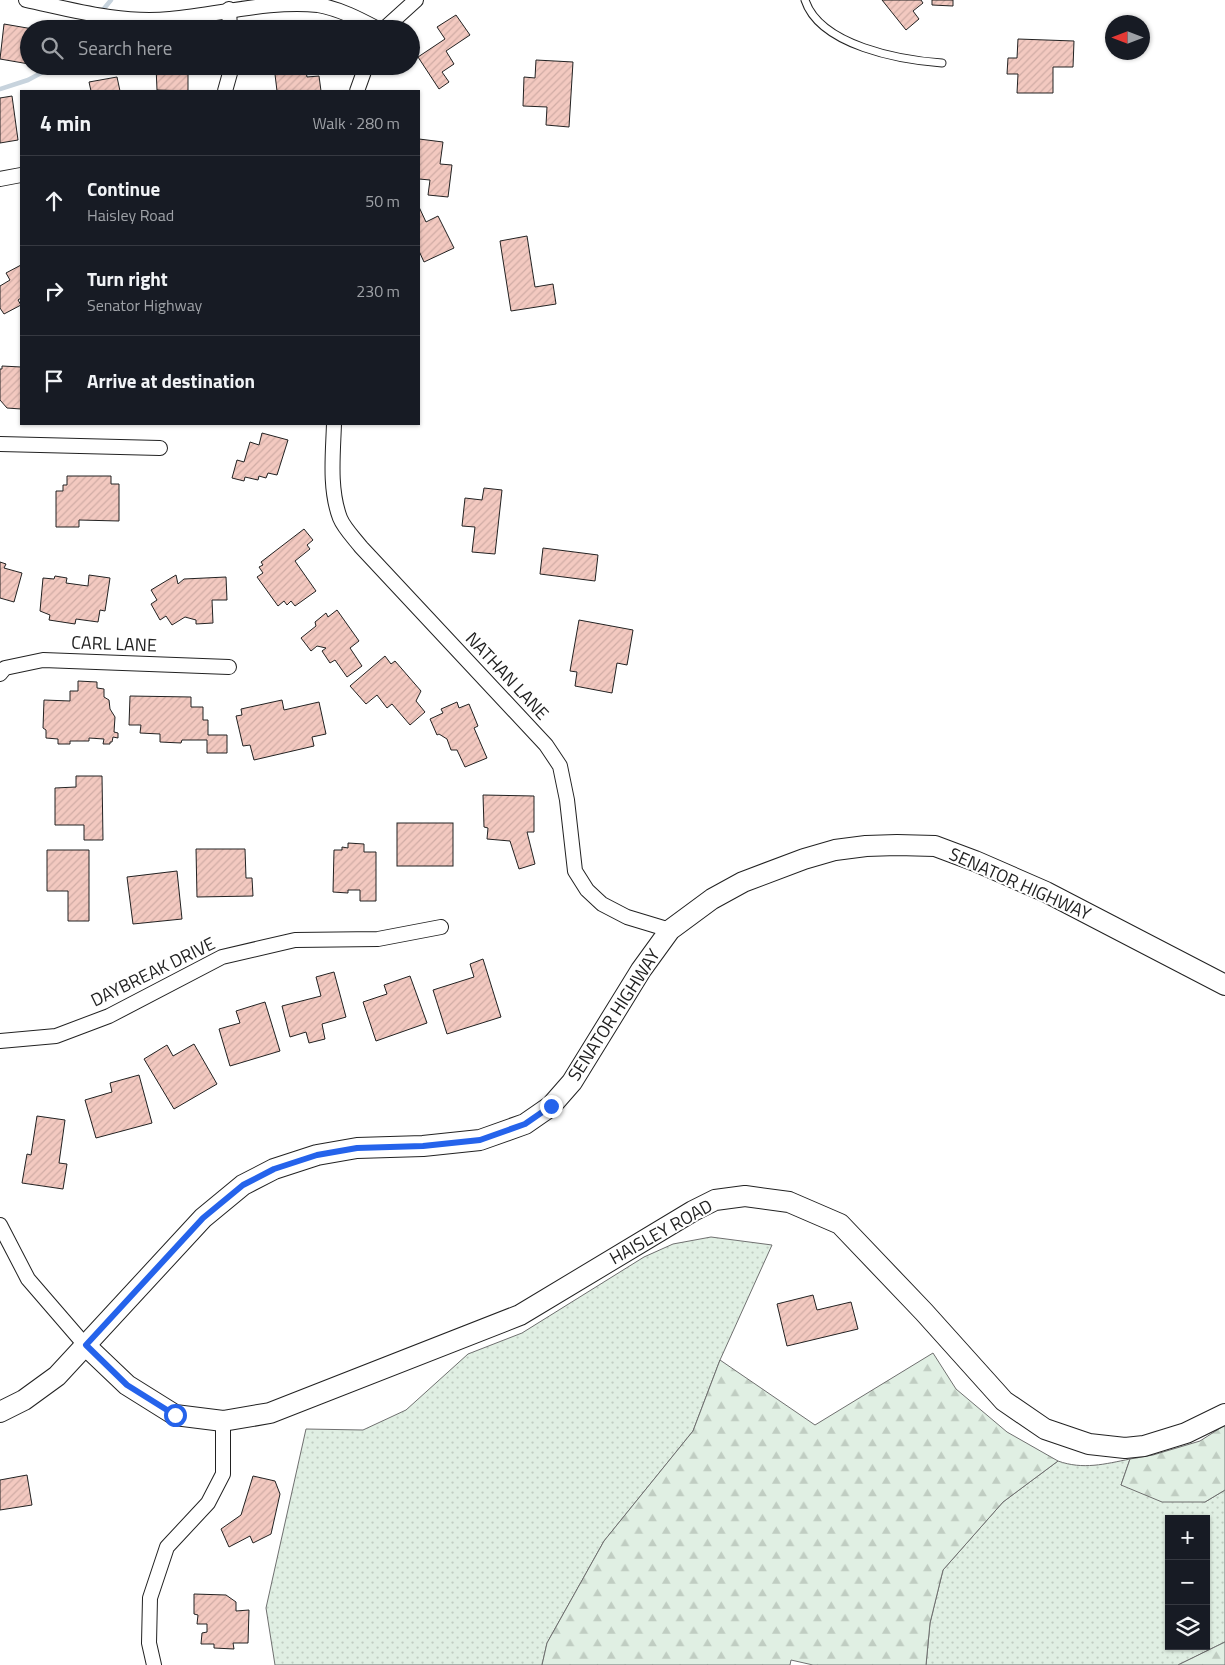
<!DOCTYPE html>
<html lang="en">
<head>
<meta charset="utf-8">
<style>
	body { margin:0; font-family:"Titillium Web",sans-serif; background:#242831; color:#f1f3f6 }
	.controls { position:absolute; right:15px; bottom:15px; display:grid; overflow:hidden; border-radius:0px; box-shadow:0 1px 4px #0004 }
	.controls button { width:45px; height:45px; display:grid; place-items:center; padding:0; border:0; border-bottom:1px solid #363941; background:#171b24; color:#f1f3f6; font:25px sans-serif }
	.compass { position:absolute; left:1105px; top:15px; width:45px; height:45px; border-radius:50%; background:#171b24; box-shadow:0 1px 4px #0004; rotate:270deg }
	.stop { position:absolute; width:15px; height:15px; margin:-11px; border:4px solid #2563eb; border-radius:50%; background:#fff }
	.stop.end { background:#2563eb; border-color:#fff; box-shadow:0 1px 5px #0008 }
	.list { margin:0; padding:0; list-style:none }
	h2 { display:flex; justify-content:space-between; align-items:center; height:65px; margin:0; padding:0 20px; font-size:21px }
	h2 small { font-size:16px; font-weight:400; color:#9ea1a6 }
	.list li { display:grid; grid-template-columns:32px 1fr auto; gap:15px; align-items:center; box-sizing:border-box; height:90px; padding:0 20px; border-top:1px solid #363941 }
	.list b { display:block; font-size:19px; white-space:nowrap }
	.list p { margin:0; font-size:16px; white-space:nowrap; color:#9ea1a6 }
	.list em { font-size:16px; font-style:normal; color:#9ea1a6 }
	.icon { flex:none; width:28px; height:28px; fill:none; stroke:currentColor; stroke-width:2; stroke-linecap:round; stroke-linejoin:round }
	.map { position:relative; flex:none; width:1225px; height:1665px; overflow:hidden }
	.search { position:absolute; background:#171b24; box-shadow:0 1px 4px #0004; left:20px; top:20px; width:400px; height:55px; display:flex; align-items:center; gap:12px; box-sizing:border-box; padding:0 18px; border-radius:28px; color:#9ea1a6; font-size:19px }
	.panel { position:absolute; background:#171b24; box-shadow:0 1px 4px #0004; left:20px; top:90px; width:400px; height:335px; border-radius:0px }
	.map>svg:first-child { display:block }
</style>
</head>
<body>
<div class="map">
<svg width="1225" height="1665" viewBox="0 0 1225 1665">
	<defs>
		<pattern id="grass-dots" width="8" height="8" patternUnits="userSpaceOnUse" patternTransform="scale(1.25)"><rect width="8" height="8" fill="#e0efe3"/><path d="M2 2h.1M6 6h.1" fill="none" stroke="#c0cdc2" stroke-width="1.8" stroke-linecap="round"/></pattern>
		<pattern id="forest-firs" width="22" height="20" patternUnits="userSpaceOnUse" patternTransform="scale(1.25)"><rect width="22" height="20" fill="#e0efe3"/><path d="M5 1l3.5 6h-7zM16 11l3.5 6h-7z" fill="#c0cdc2"/></pattern>
		<pattern id="building-hatch" width="6" height="6" patternUnits="userSpaceOnUse" patternTransform="scale(1.25)"><rect width="6" height="6" fill="#f3c9c0"/><path d="M-1 1l2-2M0 6l6-6M5 7l2-2" fill="none" stroke="#d0aca5"/></pattern>
	</defs>
	<rect width="100%" height="100%" fill="#fff"/>
	<g fill="url(#grass-dots)" stroke="#6f6f6f" fill-rule="evenodd">
		<polygon points="711,1237 772,1245 720,1360 693,1431 604,1541 547,1643 542,1665 275,1665 266,1608 306,1429 363,1430 406,1410 468,1354 522,1333 644,1257 673,1244"/>
		<path d="M1130,1459L1121,1485L1205,1502L1225,1490V1642L1178,1665H926L930,1623L943,1570L1003,1502L1058,1461C1083,1470 1105,1464 1130,1459ZM1169,1519H1206V1646H1169Z"/>
	</g>
	<g fill="url(#forest-firs)" stroke="#6f6f6f">
		<polygon points="933,1353 956,1389 1007,1432 1058,1461 1003,1502 943,1570 930,1623 926,1665 813,1665 791,1660 790,1665 542,1665 547,1643 604,1541 693,1431 720,1360 815,1425"/>
		<polygon points="1225,1425 1225,1490 1205,1502 1162,1502 1121,1485 1130,1459 1153,1455 1200,1441"/>
		<polygon points="1225,1642 1225,1665 1178,1665"/>
	</g>
	<g fill="none" stroke-linecap="round" stroke-linejoin="round">
		<g stroke="#c7d3dd" stroke-width="4.5">
			<polyline points="91,29 102,11 111,0"/>
			<polyline points="0,89 28,80 54,66"/>
		</g>
	</g>
	<g fill="url(#building-hatch)" stroke="#222">
		<polygon points="882,0 921,0 923,3 913,11 919,19 906,30"/>
		<polygon points="932,0 953,0 953,6 932,5"/>
		<polygon points="456,15 470,35 446,51 454,64 442,72 449,82 439,89 418,57 445,39 437,27"/>
		<polygon points="4,24 33,29 29,29 29,64 0,59"/>
		<polygon points="1018,39 1074,41 1073,67 1053,67 1053,93 1017,93 1018,74 1007,74 1008,58 1017,58"/>
		<polygon points="536,60 573,62 569,127 546,125 547,107 523,106 524,77 535,78"/>
		<polygon points="156,66 188,66 188,91 157,90"/>
		<polygon points="274,66 305,66 307,77 319,76 321,91 277,91"/>
		<polygon points="117,77 120,91 88,91 91,91 89,82"/>
		<polygon points="12,96 18,140 0,143 0,98"/>
		<polygon points="419,139 443,142 440,164 452,165 448,197 428,195 430,180 419,179"/>
		<polygon points="419,207 426,222 438,216 454,248 424,262 419,251"/>
		<polygon points="527,236 535,287 553,284 556,304 511,311 500,241"/>
		<polygon points="21,265 21,298 18,300 21,305 4,314 0,308 0,286 10,280 6,273"/>
		<polygon points="2,366 21,367 21,409 7,408 0,400 0,369 2,369"/>
		<polygon points="262,433 288,440 277,475 268,473 266,478 259,476 258,480 245,477 244,481 232,478 237,460 244,462 250,442 259,445"/>
		<polygon points="67,476 111,476 111,484 119,484 119,521 79,520 79,527 56,527 56,491 63,491 63,485 67,485"/>
		<polygon points="484,488 502,490 495,554 472,552 475,527 462,526 465,498 482,500"/>
		<polygon points="304,529 313,540 307,545 310,549 295,561 316,591 295,606 291,601 287,605 284,601 278,606 257,577 263,573 259,567 263,565 261,562"/>
		<polygon points="543,548 598,555 595,581 540,574"/>
		<polygon points="0,562 6,564 4,568 22,573 14,602 0,598"/>
		<polygon points="89,575 110,578 105,611 100,610 98,622 76,619 75,624 49,620 50,615 40,611 43,578 54,579 55,576 67,578 66,583 88,586"/>
		<polygon points="176,575 178,584 184,579 226,577 227,600 212,600 213,623 196,624 196,620 185,617 172,625 166,616 160,620 151,604 157,600 151,590"/>
		<polygon points="337,610 359,641 350,648 362,666 347,677 335,660 330,663 322,651 326,648 317,646 311,651 301,638 316,626 315,622 326,613 328,617"/>
		<polygon points="579,620 633,630 627,665 617,663 612,693 575,686 577,672 570,671"/>
		<polygon points="385,656 391,664 395,661 421,691 416,701 425,712 410,725 392,704 387,708 377,695 366,704 350,686"/>
		<polygon points="78,681 97,682 97,688 104,689 104,697 109,700 110,709 115,717 114,732 118,733 118,738 113,737 112,742 110,742 110,744 103,744 104,739 89,738 89,741 70,741 70,744 58,744 58,739 46,738 46,730 43,728 44,700 70,701 70,691 78,691"/>
		<polygon points="130,696 191,697 191,707 203,707 203,720 208,720 208,735 227,735 227,753 207,753 207,740 182,740 181,743 160,742 160,734 140,733 141,725 129,725"/>
		<polygon points="282,700 284,710 319,702 326,734 312,737 314,746 254,760 250,745 243,746 236,716 242,715 241,709"/>
		<polygon points="457,702 459,708 469,704 478,726 474,728 487,758 465,767 457,750 451,750 447,739 439,734 437,735 430,719 443,713 441,709"/>
		<polygon points="76,776 102,776 103,840 84,840 84,825 55,825 55,788 76,787"/>
		<polygon points="483,795 534,796 534,832 527,832 535,864 519,869 510,841 487,839 488,828 484,827"/>
		<rect x="397" y="823" width="56" height="43"/>
		<polygon points="348,843 364,844 364,852 376,852 376,901 360,901 360,890 348,890 348,893 333,892 334,850 342,850 342,847 348,848"/>
		<polygon points="196,849 245,849 246,878 252,878 253,896 197,897"/>
		<polygon points="47,850 89,850 89,921 68,921 68,891 47,891"/>
		<polygon points="177,871 182,919 133,924 127,877"/>
		<polygon points="483,959 501,1017 447,1034 433,990 474,977 470,964"/>
		<polygon points="334,972 346,1017 322,1024 325,1039 309,1043 306,1032 290,1037 282,1006 321,996 316,977"/>
		<polygon points="410,976 427,1023 376,1041 363,1002 387,994 384,985"/>
		<polygon points="265,1002 280,1051 230,1066 219,1029 240,1023 236,1011"/>
		<polygon points="194,1044 217,1084 174,1109 144,1059 167,1045 173,1056"/>
		<polygon points="139,1075 152,1123 96,1138 85,1100 112,1092 110,1083"/>
		<polygon points="37,1116 65,1120 59,1163 67,1164 63,1189 22,1183 27,1154 31,1155"/>
		<polygon points="813,1295 817,1310 851,1302 858,1329 787,1346 777,1304"/>
		<polygon points="27,1475 32,1505 0,1510 0,1480"/>
		<polygon points="253,1476 275,1481 280,1494 271,1534 253,1543 250,1536 229,1547 221,1529 241,1515"/>
		<polygon points="194,1594 226,1595 236,1602 236,1611 249,1610 248,1643 233,1643 234,1649 214,1648 214,1644 201,1644 202,1633 207,1632 207,1624 197,1624 198,1615 194,1614"/>
	</g>
	<g fill="none" stroke-linecap="round" stroke-linejoin="round">
		<defs>
			<path id="lane" d="M805,0C820,46 901,60 942,63"/>
			<g id="street">
				<path d="M26,0C73,10 122,24 170,19C219,15 268,0 318,5C340,9 359,19 378,29"/>
				<polyline points="229,9 230,29"/>
				<polyline points="384,29 416,0"/>
				<polyline points="225,91 232,66"/>
				<polyline points="357,91 366,66"/>
				<polyline points="0,179 21,175"/>
				<path d="M334,424C333,454 329,489 340,518C344,528 354,538 361,547L546,745L560,766L567,800L575,871L587,890L602,904L627,917L670,930"/>
				<polyline points="0,444 160,448"/>
				<polyline points="0,674 5,668 43,660 229,667"/>
				<polyline points="0,1041 56,1036 109,1016 222,957 295,940 378,939 441,927"/>
				<polyline points="0,1225 28,1279 85,1345"/>
				<polyline points="154,1665 149,1643 150,1598 167,1547 208,1503 223,1474 223,1421"/>
			</g>
			<g id="secondary">
				<polyline points="85,1345 127,1385 175,1415 223,1421 270,1413 520,1315 693,1211 715,1200 745,1196 789,1202 840,1224 924,1312 1004,1401 1045,1429 1089,1444 1125,1448 1144,1446 1186,1433 1225,1414"/>
				<polyline points="0,1412 24,1400 57,1376 203,1218 243,1185 274,1169 317,1155 357,1148 423,1146 480,1140 525,1124 551,1106 572,1082 641,970 670,930 712,899 743,882 804,859 835,850 866,846 897,845 935,846 975,861 1046,892 1225,985"/>
			</g>
		</defs>
		<use href="#lane" stroke="#222" stroke-width="9"/>
		<use href="#street" stroke="#222" stroke-width="16"/>
		<use href="#secondary" stroke="#222" stroke-width="22"/>
		<use href="#lane" stroke="#fff" stroke-width="7"/>
		<use href="#street" stroke="#fff" stroke-width="14"/>
		<use href="#secondary" stroke="#fff" stroke-width="20"/>
	</g>
	<g fill="none" stroke-linecap="round" stroke-linejoin="round">
		<polyline stroke="#2563eb" stroke-width="6" points="175,1415 127,1385 86,1345 203,1218 243,1185 274,1169 317,1155 357,1148 423,1146 480,1140 525,1124 551,1106"/>
	</g>
	<g text-anchor="middle" stroke-width="4" stroke-linejoin="round" paint-order="stroke">
		<g font-size="18" fill="#222" stroke="#fff">
			<text transform="translate(114 644) rotate(2)" y="6">CARL LANE</text>
			<text transform="translate(507 676) rotate(47)" y="6">NATHAN LANE</text>
			<text transform="translate(1020 884) rotate(24)" y="6">SENATOR HIGHWAY</text>
			<text transform="translate(153 972) rotate(-26)" y="6">DAYBREAK DRIVE</text>
			<text transform="translate(614 1015) rotate(-57)" y="6">SENATOR HIGHWAY</text>
			<text transform="translate(661 1232) rotate(-29)" y="6">HAISLEY ROAD</text>
		</g>
	</g>
</svg>
<div class="controls">
<button>+</button>
<button>−</button>
<button><svg class="icon" aria-label="layers" viewBox="0 0 24 24"><path d="M12 4l9 5-9 5-9-5zM3 14l9 5 9-5"/></svg></button>
</div>
<svg class="compass" viewBox="-18 -18 36 36"><path d="M0-13l5 13h-10z" fill="#e53935"/><path d="M0 13l5-13h-10z" fill="#9ea1a6"/></svg>
<div class="stop" style="left:175px;top:1415px"></div>
<div class="stop end" style="left:551px;top:1106px"></div>
<div class="search"><svg class="icon" aria-label="search" viewBox="0 0 24 24"><circle cx="10" cy="10" r="6"/><path d="M15 15l6 6"/></svg>Search here</div>
<section class="panel">
<h2>4 min<small>Walk · 280 m</small></h2>
<ul class="list">
<li><svg class="icon" aria-label="ahead" viewBox="0 0 24 24"><path d="M12 20V5M6 11l6-6 6 6"/></svg><div><b>Continue</b><p>Haisley Road</p></div><em>50 m</em></li>
<li><svg class="icon" aria-label="right" viewBox="0 0 24 24"><path d="M7 20v-9h11M14 6l5 5-5 5"/></svg><div><b>Turn right</b><p>Senator Highway</p></div><em>230 m</em></li>
<li><svg class="icon" aria-label="arrive" viewBox="0 0 24 24"><path d="M6 21V4h12l-3 4 3 4H6"/></svg><div><b>Arrive at destination</b></div></li>
</ul>
</section>
</div>
</body>
</html>
